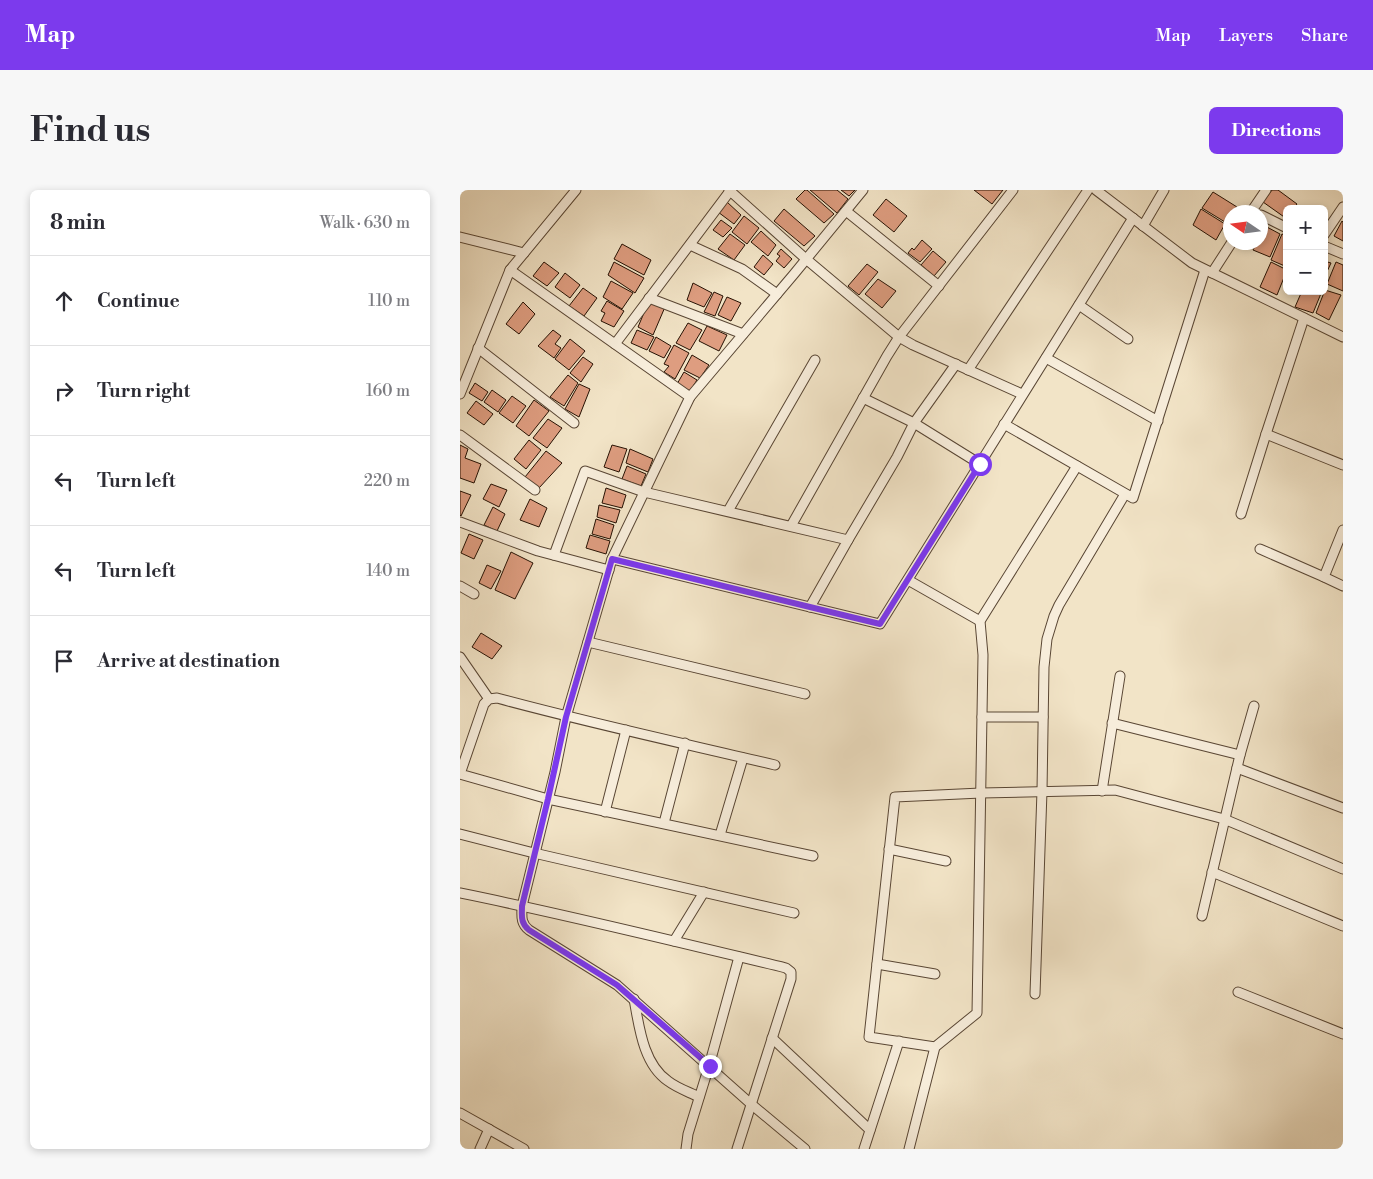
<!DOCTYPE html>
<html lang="en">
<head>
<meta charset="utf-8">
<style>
	body { margin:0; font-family:"Libre Bodoni",serif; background:#f7f7f7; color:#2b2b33 }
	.controls { position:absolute; right:15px; top:15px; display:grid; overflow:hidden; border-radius:8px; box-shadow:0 2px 8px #0003 }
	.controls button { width:45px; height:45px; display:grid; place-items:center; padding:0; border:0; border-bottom:1px solid #e1e1e2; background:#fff; color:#2b2b33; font:25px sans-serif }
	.compass { position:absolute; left:763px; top:15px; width:45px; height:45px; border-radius:50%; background:#fff; box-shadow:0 2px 8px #0003; rotate:283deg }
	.stop { position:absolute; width:15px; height:15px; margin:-11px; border:4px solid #7c3aed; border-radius:50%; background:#fff }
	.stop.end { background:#7c3aed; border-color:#fff; box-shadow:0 1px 5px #0008 }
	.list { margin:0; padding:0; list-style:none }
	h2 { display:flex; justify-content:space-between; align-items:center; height:65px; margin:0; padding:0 20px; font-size:21px }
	h2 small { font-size:16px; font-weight:400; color:#7c7c81 }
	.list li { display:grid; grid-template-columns:32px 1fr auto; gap:15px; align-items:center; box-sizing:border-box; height:90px; padding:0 20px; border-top:1px solid #e1e1e2 }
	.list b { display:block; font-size:19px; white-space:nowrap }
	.list em { font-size:16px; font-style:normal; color:#7c7c81 }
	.icon { flex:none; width:28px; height:28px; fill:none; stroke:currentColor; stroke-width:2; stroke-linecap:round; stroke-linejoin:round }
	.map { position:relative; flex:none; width:883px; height:959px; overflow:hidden; border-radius:8px }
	header { display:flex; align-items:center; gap:30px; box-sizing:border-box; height:70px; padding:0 25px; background:#7c3aed; color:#fff }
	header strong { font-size:24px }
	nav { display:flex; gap:28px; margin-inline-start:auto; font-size:18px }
	.intro { display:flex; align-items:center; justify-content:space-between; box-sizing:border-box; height:120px; padding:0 30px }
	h1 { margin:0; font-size:35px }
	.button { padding:12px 22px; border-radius:8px; background:#7c3aed; color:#fff; font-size:18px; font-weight:700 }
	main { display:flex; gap:30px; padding:0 30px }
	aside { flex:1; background:#fff; border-radius:8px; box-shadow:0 2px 8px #0003 }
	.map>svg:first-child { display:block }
</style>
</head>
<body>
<header>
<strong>Map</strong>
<nav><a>Map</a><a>Layers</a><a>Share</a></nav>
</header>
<div class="intro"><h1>Find us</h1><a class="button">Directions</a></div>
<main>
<aside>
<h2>8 min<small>Walk · 630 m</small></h2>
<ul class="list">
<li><svg class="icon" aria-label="ahead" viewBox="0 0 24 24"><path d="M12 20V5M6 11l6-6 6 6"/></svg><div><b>Continue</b></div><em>110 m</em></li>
<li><svg class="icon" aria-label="right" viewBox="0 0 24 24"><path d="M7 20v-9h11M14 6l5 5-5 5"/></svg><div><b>Turn right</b></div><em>160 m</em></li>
<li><svg class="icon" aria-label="left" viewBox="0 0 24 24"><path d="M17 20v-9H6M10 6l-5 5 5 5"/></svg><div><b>Turn left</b></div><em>220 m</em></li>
<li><svg class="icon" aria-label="left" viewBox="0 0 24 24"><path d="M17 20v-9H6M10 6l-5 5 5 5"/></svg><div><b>Turn left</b></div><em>140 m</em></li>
<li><svg class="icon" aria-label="arrive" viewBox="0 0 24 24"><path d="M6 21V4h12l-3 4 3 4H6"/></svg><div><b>Arrive at destination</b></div></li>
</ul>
</aside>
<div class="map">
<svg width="883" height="959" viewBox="0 0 883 959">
	<rect width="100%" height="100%" fill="#f2e4c7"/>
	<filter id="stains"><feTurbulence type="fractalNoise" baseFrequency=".004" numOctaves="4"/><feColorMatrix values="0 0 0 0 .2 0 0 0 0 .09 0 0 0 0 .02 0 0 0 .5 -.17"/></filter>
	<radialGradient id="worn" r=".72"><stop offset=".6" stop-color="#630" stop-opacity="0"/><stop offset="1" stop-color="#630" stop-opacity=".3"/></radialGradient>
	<g fill="#de9d80" stroke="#261103">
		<polygon points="345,0 347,0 374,24 364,33 336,9"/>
		<polygon points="350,0 377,0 388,9 377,23"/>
		<polygon points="381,0 395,0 389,6"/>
		<polygon points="514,0 543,0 532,14"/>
		<polygon points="812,0 818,0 837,14 833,19 827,19 827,29 803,12"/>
		<polygon points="753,2 777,17 773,22 771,22 771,25 765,32 742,18"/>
		<polygon points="426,9 447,26 434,42 413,25"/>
		<polygon points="267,12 281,25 274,34 258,22"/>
		<polygon points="324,19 355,46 344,56 314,31"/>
		<polygon points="741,19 765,34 756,50 733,35"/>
		<polygon points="284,26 299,38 287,54 272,42"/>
		<polygon points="261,30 272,38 263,47 253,40"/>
		<polygon points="882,31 883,32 883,51 874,46"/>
		<polygon points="805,36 820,44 810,67 793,60 797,52 801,52 801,45"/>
		<polygon points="301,41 316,55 308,66 291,52"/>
		<polygon points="270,44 285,55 274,70 258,59"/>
		<polygon points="822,44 827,46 827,77 811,70"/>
		<polygon points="462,50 472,59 460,72 448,63 452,58 454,60"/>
		<polygon points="162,54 191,70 184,85 154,69"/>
		<polygon points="321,59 332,69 324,78 316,71 320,66 317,64"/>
		<polygon points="473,61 486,72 474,86 461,75"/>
		<polygon points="303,65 313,74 304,85 294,77"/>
		<polygon points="864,71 871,73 864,88"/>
		<polygon points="84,72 99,83 87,96 73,86"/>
		<polygon points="154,72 184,88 175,103 148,85"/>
		<polygon points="811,72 827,80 817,105 800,97"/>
		<polygon points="876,72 883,75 883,101 867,94"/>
		<polygon points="407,74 418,82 399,105 388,96"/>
		<polygon points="105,83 120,95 110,108 95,97"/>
		<polygon points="418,89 436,101 422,118 405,104"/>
		<polygon points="151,91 173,103 162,119 143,107"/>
		<polygon points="233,93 252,103 244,117 227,110"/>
		<polygon points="123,98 137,108 124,126 109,116"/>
		<polygon points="865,100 881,105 869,130 856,123"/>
		<polygon points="842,101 862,101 853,123 835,117"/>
		<polygon points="254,102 263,106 255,126 244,122"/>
		<polygon points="267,107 281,113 271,131 258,125"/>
		<polygon points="147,111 164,121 154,137 141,131 145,123 141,121"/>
		<polygon points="189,111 205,117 193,145 178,137"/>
		<polygon points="63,112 75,124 59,144 46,134"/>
		<polygon points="228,133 242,140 230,160 216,153"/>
		<polygon points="247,136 267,145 259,161 239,151"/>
		<polygon points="93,140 101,146 95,154 101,158 94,168 78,156"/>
		<polygon points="177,140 194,147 187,160 171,153"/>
		<polygon points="196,147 211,156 204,168 189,161"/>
		<polygon points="110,149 125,161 109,180 95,169"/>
		<polygon points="214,155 229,163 215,189 204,182 209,176 204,174"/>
		<polygon points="232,165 249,175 240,188 224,180"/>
		<polygon points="123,167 133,174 121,192 110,183"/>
		<polygon points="224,182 237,190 230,201 217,194"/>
		<polygon points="108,185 118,193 104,216 90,207"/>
		<polygon points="15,193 28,202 22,211 9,203"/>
		<polygon points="119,194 130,199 119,227 105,219"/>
		<polygon points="32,200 46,210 38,222 24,212"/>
		<polygon points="52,206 66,216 53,233 39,223"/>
		<polygon points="74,210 89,221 69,246 56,236"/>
		<polygon points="16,211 33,224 24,235 7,223"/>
		<polygon points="88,229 102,238 87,258 73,248"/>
		<polygon points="69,250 81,260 66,279 54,269"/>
		<polygon points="0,255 8,259 5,268 21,274 14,293 0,288"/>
		<polygon points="152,255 167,259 159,282 144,277"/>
		<polygon points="170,259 193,269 188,282 166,273"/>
		<polygon points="86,261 102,273 79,298 65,287"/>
		<polygon points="167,276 186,284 181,296 162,289"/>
		<polygon points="31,294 47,300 39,317 23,309"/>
		<polygon points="146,298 166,305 162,318 142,313"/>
		<polygon points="0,301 11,305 1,326 0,325"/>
		<polygon points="70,309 87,318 79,337 60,330"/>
		<polygon points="139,315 160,320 156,333 137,327"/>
		<polygon points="33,317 45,324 37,341 24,335"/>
		<polygon points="136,329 154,335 150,349 132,344"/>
		<polygon points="9,344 23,350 14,369 1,363"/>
		<polygon points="130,345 150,351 146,364 126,358"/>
		<polygon points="51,362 73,373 55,409 35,400"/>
		<polygon points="27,375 41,381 31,399 19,393"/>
		<polygon points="21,443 42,456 32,469 12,457"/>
	</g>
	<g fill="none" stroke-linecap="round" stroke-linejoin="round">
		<defs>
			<g id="minor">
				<polyline points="269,0 346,69 439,147 453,155 562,204"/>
				<polyline points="403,0 334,84 230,207 152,369 420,434 673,28"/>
				<polyline points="636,0 732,73 883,147"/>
				<polyline points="386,21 479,96"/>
				<polyline points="791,22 806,0"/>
				<polyline points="801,25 827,38"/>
				<polyline points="683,36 704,0"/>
				<polyline points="864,45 883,17"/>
				<polyline points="0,47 64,63"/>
				<polyline points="230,55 282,79 317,104"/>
				<polyline points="864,56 883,64"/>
				<polyline points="50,80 230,207"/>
				<polyline points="752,83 772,52"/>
				<polyline points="189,108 283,144"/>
				<polyline points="619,115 668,149"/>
				<polyline points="155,154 270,1"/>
				<polyline points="18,158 114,233"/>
				<polyline points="586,168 698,231"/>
				<polyline points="508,180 628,0"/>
				<polyline points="0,204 50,80 116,0"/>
				<polyline points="403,208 454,233 520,274"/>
				<polyline points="544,234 673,308 745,80"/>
				<polyline points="806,244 883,275"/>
				<polyline points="0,245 75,300"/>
				<polyline points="268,321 355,170"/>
				<polyline points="781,324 806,244 844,128"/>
				<polyline points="0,332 78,361 149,380"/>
				<polyline points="331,336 427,166 439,147 553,0"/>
				<polyline points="883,340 864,387 883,396"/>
				<polyline points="388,350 437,267 454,233 496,174"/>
				<polyline points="800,359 864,387"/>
				<polyline points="94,365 125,281 184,302 388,350 350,417"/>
				<path d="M152,369L106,527L95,582L62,716C62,725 60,733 69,740L157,795L291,914L345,959"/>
				<polyline points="448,390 520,431"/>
				<polyline points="0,396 14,404"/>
				<polyline points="128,452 345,504"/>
				<polyline points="0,467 29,509"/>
				<polyline points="522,527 583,527"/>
				<polyline points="652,533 780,565"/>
				<path d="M315,575C222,553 129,533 37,508L29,509L24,514L0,584L88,609L353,666"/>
				<polyline points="777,578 883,618"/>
				<polyline points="642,601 660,486"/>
				<polyline points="145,622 166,540"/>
				<polyline points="204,633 225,553"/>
				<polyline points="0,644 74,663 334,723"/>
				<polyline points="260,645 283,568"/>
				<polyline points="429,659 486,671"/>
				<polyline points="752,682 883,736"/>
				<path d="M0,703C109,725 218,752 326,778L331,782V789L277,959"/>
				<polyline points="742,726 780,565 794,516"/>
				<polyline points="214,751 244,702"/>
				<polyline points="417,774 475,784"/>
				<polyline points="778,802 883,844"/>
				<polyline points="575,804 582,601 584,477 587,449 594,426 599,415 665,304"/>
				<path d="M174,809C179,836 183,874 208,891C217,898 229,902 239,907"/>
				<polyline points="312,848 410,940"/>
				<polyline points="475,857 409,847 435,607 521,603 655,600 764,629 883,679"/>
				<polyline points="0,923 64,959"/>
				<polyline points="20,959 29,939"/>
				<polyline points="226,959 228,944 249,876 279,767"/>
				<polyline points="404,959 439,851"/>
				<polyline points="449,959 475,857 517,823 523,465 520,431 617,276"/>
			</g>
		</defs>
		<use href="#minor" stroke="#594634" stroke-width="11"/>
		<use href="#minor" stroke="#f7eddb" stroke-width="9"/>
	</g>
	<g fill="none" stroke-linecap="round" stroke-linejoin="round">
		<path stroke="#7c3aed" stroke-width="6" d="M250,876L157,795L69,740C60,733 62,725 62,716L88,609L106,527L152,369L420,434L520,274"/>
	</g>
	<rect width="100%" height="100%" filter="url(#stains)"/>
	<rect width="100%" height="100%" fill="url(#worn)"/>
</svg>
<div class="controls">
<button>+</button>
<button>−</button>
</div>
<svg class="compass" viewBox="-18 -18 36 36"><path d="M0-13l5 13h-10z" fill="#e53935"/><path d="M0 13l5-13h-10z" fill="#7c7c81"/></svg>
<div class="stop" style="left:520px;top:274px"></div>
<div class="stop end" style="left:250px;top:876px"></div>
</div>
</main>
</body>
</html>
